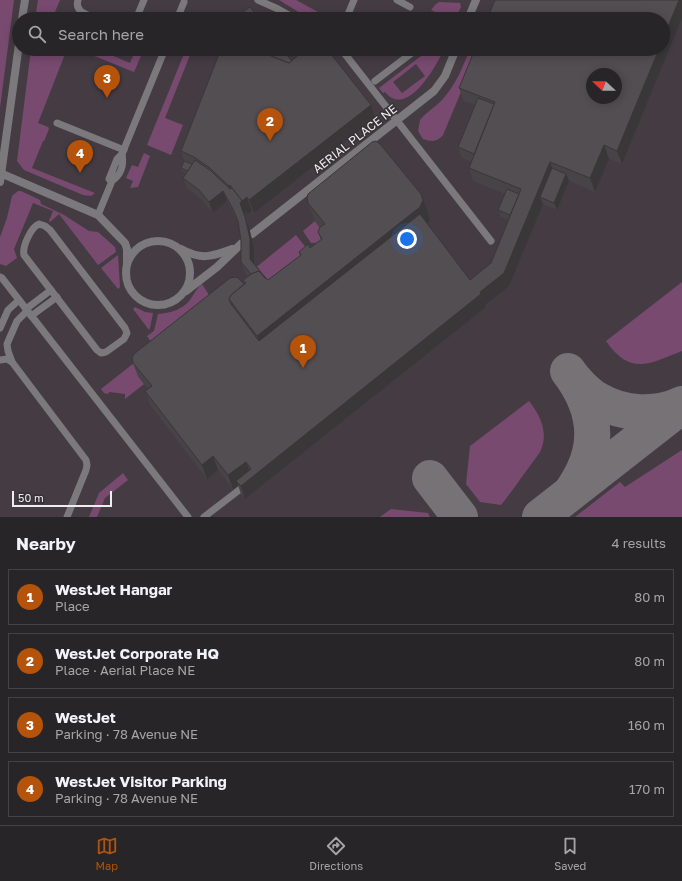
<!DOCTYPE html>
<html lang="en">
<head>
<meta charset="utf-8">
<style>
	body { margin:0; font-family:"Golos Text",sans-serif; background:#343134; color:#f1f3f6 }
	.compass { position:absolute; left:586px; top:68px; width:36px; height:36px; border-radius:50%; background:#282528; box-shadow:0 2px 10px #0003; rotate:292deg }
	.scale { position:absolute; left:12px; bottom:10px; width:100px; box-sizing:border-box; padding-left:4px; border:2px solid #f0edef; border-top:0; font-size:11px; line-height:14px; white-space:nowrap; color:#f0edef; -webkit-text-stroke:3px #363135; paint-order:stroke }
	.you { position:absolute; left:407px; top:239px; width:14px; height:14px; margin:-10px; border:3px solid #fff; border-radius:50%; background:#1a73e8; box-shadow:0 0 0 6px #1a73e833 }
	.badge { display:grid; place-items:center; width:26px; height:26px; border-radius:50%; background:#b45309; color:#fff; font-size:13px; font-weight:700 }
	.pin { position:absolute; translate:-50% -33px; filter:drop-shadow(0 1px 2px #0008) }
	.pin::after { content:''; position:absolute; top:21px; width:14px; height:12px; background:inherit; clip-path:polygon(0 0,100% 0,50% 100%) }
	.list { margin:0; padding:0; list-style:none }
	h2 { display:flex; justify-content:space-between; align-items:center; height:52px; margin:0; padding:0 16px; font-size:17px }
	h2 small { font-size:13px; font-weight:400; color:#a5a5a8 }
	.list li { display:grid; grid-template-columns:26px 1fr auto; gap:12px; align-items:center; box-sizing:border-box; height:56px; margin:0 8px 8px; padding:0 8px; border:1px solid #444245; border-radius:0px }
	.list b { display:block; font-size:15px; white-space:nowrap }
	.list p { margin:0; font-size:13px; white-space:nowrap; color:#a5a5a8 }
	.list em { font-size:13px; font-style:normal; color:#a5a5a8 }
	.icon { flex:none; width:22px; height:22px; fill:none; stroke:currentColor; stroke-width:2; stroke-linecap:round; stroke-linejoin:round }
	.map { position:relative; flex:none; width:682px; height:517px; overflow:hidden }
	.search { position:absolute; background:#282528; box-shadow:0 2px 10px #0003; left:12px; right:12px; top:12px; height:44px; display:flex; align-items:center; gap:10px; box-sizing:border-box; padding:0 14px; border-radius:22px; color:#a5a5a8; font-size:15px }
	.sheet { height:308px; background:#282528 }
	nav { display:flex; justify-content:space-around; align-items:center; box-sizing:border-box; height:56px; border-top:1px solid #444245; background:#282528; font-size:11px; color:#a5a5a8 }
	nav a { display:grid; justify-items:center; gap:2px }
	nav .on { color:#b45309 }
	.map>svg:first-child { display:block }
</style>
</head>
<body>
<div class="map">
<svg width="682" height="517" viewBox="0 0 682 517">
	<rect width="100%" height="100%" fill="#363135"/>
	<path fill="#453c43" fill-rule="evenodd" d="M0,0H682V517H0ZM19,19H663V49H19ZM592,74H616V98H592Z"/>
	<g fill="#784a70" fill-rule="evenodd">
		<polygon points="0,0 14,0 0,108"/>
		<polygon points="38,0 60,0 52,19 35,19"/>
		<polygon points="279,0 296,0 331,19 310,19"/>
		<polygon points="439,2 460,3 461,7 455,19 446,19 446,17 431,10 435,5"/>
		<polygon points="31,49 67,49 38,123 48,127 49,129 44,141 43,141 32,168 95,193 91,196 83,195 24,170 17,161"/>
		<polygon points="77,49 97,49 130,63 136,49 144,49 134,72"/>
		<polygon points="186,49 212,49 209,56 192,50 165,118 183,125 171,155 147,145"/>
		<path d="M470,49H479L443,135C437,142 432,142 423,139L418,131L420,120C426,112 436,107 443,99C456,84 463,67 470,49Z"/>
		<path d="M430,51H439L442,53C434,70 406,118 385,92L383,93L379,88L421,56ZM416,64L425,76L402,93L393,82Z"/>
		<polygon points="144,153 150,156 138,187 130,188 133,181 126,178 132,165 138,167"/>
		<polygon points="18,191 21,191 40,200 41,204 64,215 89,231 98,232 115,247 116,252 98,265 59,214 50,222 49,221 53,211 33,203 14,249 17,258 6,266 0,264 0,237 7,218 12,196"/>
		<polygon points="315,221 331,242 311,243 303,231"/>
		<polygon points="296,235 311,254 277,297 254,269"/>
		<polygon points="118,255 120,287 118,289 101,268"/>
		<polygon points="237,282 137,371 138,376 144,384 125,399 125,394 109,392 108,394 104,393 101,389"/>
		<path d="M682,282V351C649,364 630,376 606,341Z"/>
		<path d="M202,284L209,295L151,342L147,336L154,331L158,314C170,313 182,310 190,300C194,294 197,288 202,284Z"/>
		<polygon points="135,307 145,312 153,313 150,328 149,330 133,309"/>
		<path d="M529,401C541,416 549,434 540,452C536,458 531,464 527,470C518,482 510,494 501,505L480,502L466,484L470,446Z"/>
		<polygon points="682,450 682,517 575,517 620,482 625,487"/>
		<polygon points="123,473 128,480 105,498 97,517 89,517 99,493"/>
		<polygon points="391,509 428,513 430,517 380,517"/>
	</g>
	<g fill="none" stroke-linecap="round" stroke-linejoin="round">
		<g stroke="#767276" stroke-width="36">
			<path d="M568,371C591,401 601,436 583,472C580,478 576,485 572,491"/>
			<path d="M575,380C582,388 589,395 598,400C623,415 657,416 682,404"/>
			<polyline points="430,478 460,517"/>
			<polyline points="540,517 682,406"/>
		</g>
		<g stroke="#7b797b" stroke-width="7">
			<path d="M78,0C74,13 89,15 99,19"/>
			<polyline points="258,0 278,9 296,19"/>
			<polyline points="397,0 410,7"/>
			<polyline points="136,19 144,0"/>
			<polyline points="177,19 184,2"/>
			<polyline points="346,19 354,0"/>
			<polyline points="341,49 491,241"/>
			<polyline points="375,81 417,49"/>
			<polyline points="57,123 124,150"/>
			<polyline points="122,154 165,49"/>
			<path d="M98,215L112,181L109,179L117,159L122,154C124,165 122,174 112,181"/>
			<path d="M39,224L45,226L50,230L125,328L127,333L124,339L106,352L101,353L97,350L24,255C22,247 31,227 39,224Z"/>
			<polyline points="0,277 2,278 188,517"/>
			<polyline points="26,309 51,290"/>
			<polyline points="31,316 57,297"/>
			<polyline points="0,328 8,310 19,300"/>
			<polyline points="0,360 7,359 12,362 86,460 87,465 86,470 67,517"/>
			<polyline points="12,362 8,351 7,344 17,321 27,311"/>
			<polyline points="204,517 247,484"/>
		</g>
		<g stroke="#7b797b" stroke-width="8">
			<polyline points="22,19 25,0"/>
			<polyline points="468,19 476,0"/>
			<polyline points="0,173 98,215 125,243 127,249 127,262"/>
			<polyline points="0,182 19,44"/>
			<polyline points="252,234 434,91 445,76 456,49"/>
			<circle cx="158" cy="273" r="32"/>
			<path d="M181,249C201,260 211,257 232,249"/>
			<polyline points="186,291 217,267 242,243"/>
		</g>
	</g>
	<polygon fill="#474347" points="682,0 682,18 622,164 609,159 595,192 569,181 557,210 543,204 509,286 485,305 486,307 245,499 241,494 238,485 233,489 218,470 207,479 150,405 145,391 148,389 138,376 133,363 244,284 243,280 248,276 245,273 241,262 241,241 238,222 227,201 213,213 202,200 187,188 183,178 186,173 182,171 181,168 184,161 181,151 228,51 292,61 375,118 254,213 252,211 247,214 246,212 244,213 249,227 254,249 254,263 268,280 300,256 299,252 310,248 321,240 318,232 320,228 315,221 308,203 421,194 430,219 428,224 470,280 491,263 508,220 501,217 498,210 505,194 473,181 469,168 471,162 462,158 458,147 475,105 464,101 459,88"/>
	<g fill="#3a3739">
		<polygon points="679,0 682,0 682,18 622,164 617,151 659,49 663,49 663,39"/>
		<polygon points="371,105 375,118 254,213 249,200"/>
		<polygon points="604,145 609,159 595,192 590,178"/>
		<polygon points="550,162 555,175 540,197 543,204 509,286 485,305 486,307 245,499 241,486 480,292"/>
		<polygon points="566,174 569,181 557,210 554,203"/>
		<polygon points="230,185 235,199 234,200 229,186"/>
		<polygon points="223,191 227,201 213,213 209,202"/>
		<polygon points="421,194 430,219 427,226 263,354 257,336"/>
		<polygon points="247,197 252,211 247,214 242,201"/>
		<polygon points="242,201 246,212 244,214 240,203"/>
		<polygon points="245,217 249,227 254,249 254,269 250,259"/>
		<polygon points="213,456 218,470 207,479 202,465"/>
		<polygon points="246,462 251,475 236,481 238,485 233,489 228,475"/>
	</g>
	<g fill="#534e52" stroke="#3a3739" fill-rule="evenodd">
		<polygon points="495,0 679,0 663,39 663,19 487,19"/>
		<polygon points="250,7 259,19 236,19 238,16"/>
		<polygon points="221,49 224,49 228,51 229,49 254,49 289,63 306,49 327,49 371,105 249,200 247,197 242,201 230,185 229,186 210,168 194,157 181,151"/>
		<polygon points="254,49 282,49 292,61 289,63"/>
		<path d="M475,49H659L617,151L604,145L590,178L550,162L504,273L480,292L481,294L241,486L236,481L251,469L246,462L228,475L213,456L202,465L145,391L152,386L133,363L132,358L134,354L230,278L235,277L238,278L244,284L231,295L229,299L231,304L259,341L420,214L470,280L491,263L521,189L469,168L495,102L459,88ZM592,74H616V98H592Z"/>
		<polygon points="478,98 494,104 474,154 458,147"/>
		<polygon points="376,141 380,144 421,194 423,200 420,207 257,336 229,299 231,295 246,283 243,280 253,273 259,271 268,280 301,255 299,252 308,244 310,248 322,239 318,232 320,227 325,224 308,203 307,197 308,194 372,142"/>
		<polygon points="195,160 211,171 230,189 232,188 242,201 240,203 245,217 250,239 250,259 266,279 259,271 253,273 251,274 241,262 241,241 238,221 233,209 223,191 209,202 199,190 183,178"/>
		<polygon points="184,161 192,164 188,171 181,168"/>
		<polygon points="552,168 566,174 554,203 540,197"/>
		<polygon points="507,189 519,194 510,215 498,210"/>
	</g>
	<g text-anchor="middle" stroke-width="3" stroke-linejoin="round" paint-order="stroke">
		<g font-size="12" fill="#f0edef" stroke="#363135">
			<text transform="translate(355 139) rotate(-38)" y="4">AERIAL PLACE NE</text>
		</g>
	</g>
</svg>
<svg class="compass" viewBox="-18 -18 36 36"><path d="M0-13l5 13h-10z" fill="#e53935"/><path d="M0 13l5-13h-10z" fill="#a5a5a8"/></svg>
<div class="scale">50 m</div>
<div class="you"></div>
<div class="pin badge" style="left:303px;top:368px">1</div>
<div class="pin badge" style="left:270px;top:141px">2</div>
<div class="pin badge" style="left:107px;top:98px">3</div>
<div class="pin badge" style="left:80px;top:173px">4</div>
<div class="search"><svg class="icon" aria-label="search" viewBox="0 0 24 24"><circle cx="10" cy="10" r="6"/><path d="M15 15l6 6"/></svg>Search here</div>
</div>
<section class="sheet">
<h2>Nearby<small>4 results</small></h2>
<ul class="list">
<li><span class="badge">1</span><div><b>WestJet Hangar</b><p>Place</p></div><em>80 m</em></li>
<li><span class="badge">2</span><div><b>WestJet Corporate HQ</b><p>Place · Aerial Place NE</p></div><em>80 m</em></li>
<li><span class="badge">3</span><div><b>WestJet</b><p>Parking · 78 Avenue NE</p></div><em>160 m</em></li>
<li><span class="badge">4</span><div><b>WestJet Visitor Parking</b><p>Parking · 78 Avenue NE</p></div><em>170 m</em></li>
</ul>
</section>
<nav>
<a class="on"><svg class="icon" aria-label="map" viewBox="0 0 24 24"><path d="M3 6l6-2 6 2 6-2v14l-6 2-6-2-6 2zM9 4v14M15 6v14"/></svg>Map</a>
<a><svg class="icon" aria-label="directions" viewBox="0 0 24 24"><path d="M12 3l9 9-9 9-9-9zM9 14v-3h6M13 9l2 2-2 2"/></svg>Directions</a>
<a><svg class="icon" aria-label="saved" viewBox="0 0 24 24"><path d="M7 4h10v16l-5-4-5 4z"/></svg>Saved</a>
</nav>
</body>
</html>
